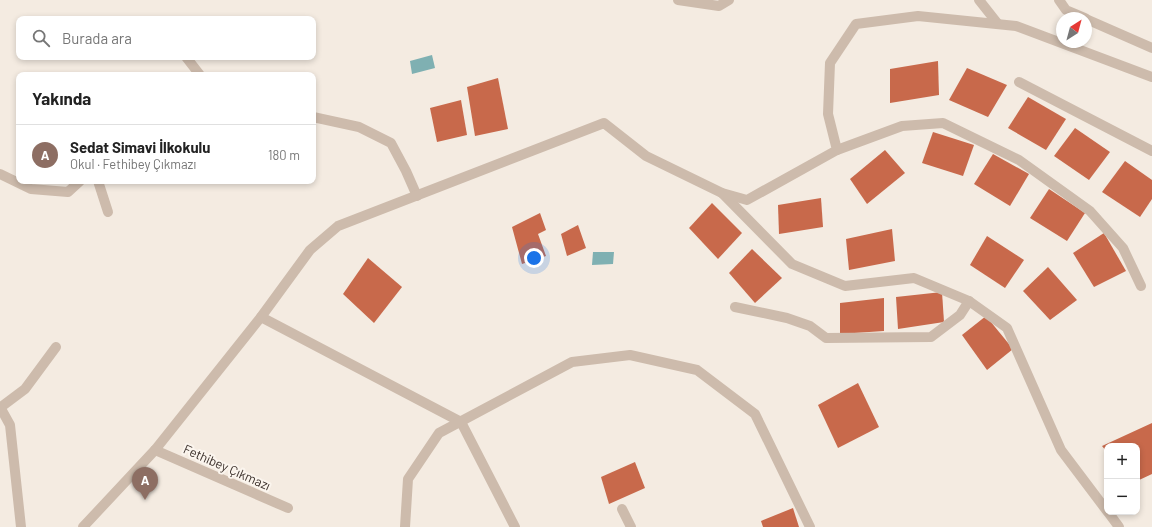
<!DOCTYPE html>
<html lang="tr">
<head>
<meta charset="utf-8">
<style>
	body { margin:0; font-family:Barlow,sans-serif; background:#f2f2f2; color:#222 }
	.controls { position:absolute; right:12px; bottom:12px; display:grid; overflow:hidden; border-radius:8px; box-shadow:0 2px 6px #0003 }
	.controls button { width:36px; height:36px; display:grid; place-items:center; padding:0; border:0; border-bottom:1px solid #e0e0e0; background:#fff; color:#222; font:20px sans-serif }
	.compass { position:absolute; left:1056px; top:12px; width:36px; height:36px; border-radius:50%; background:#fff; box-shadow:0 2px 6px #0003; rotate:36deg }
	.you { position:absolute; left:534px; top:258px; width:14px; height:14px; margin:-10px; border:3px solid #fff; border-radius:50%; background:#1a73e8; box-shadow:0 0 0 6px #1a73e833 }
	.badge { display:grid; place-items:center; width:26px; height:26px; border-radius:50%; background:#7c3aed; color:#fff; font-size:13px; font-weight:700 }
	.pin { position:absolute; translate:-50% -33px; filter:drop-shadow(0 1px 2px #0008) }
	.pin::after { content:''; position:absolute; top:21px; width:14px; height:12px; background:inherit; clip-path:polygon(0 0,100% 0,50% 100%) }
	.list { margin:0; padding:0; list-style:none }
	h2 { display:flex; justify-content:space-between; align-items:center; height:52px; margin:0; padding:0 16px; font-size:17px }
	h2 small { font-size:13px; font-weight:400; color:#767676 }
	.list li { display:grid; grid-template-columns:26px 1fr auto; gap:12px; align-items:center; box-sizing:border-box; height:60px; padding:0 16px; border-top:1px solid #e0e0e0 }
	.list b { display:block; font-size:15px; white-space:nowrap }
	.list p { margin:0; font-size:13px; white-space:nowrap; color:#767676 }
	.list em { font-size:13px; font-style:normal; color:#767676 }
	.icon { flex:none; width:22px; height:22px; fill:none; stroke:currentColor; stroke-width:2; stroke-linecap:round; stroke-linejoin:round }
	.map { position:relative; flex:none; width:1152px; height:527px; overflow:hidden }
	.search { position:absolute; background:#fff; box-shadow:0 2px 6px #0003; left:16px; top:16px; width:300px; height:44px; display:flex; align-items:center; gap:10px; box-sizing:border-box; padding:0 14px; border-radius:8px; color:#767676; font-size:15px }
	.panel { position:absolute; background:#fff; box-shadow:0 2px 6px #0003; left:16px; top:72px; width:300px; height:112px; border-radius:8px }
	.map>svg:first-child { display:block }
</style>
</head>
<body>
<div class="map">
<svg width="1152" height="527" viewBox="0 0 1152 527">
	<rect width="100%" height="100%" fill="#f4ebe1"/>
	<g fill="#7fb0b2">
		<polygon points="432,55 435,68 412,74 410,61"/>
		<polygon points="593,252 614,252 613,264 592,265"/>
	</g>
	<g fill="#c8694b">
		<polygon points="938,61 939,95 890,103 890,69"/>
		<polygon points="967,68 1007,85 988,117 949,100"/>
		<polygon points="498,78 508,129 475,136 467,87"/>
		<polygon points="1028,97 1066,119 1046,150 1008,128"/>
		<polygon points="461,100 467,135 437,142 430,108"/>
		<polygon points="1075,128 1110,152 1089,180 1054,156"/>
		<polygon points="933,132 974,145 963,176 922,163"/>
		<polygon points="885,150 905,173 867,204 850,179"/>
		<polygon points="993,154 1029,174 1010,206 974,184"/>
		<polygon points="1125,161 1152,180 1152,199 1140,217 1102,192"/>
		<polygon points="1049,189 1085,213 1067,241 1030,218"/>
		<polygon points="821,198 823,227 779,234 778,205"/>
		<polygon points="712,203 742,233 718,259 689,228"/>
		<polygon points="540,213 546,230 538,234 546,256 522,264 512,227"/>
		<polygon points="578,225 586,248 567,256 561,234"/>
		<polygon points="892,229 895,261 849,270 846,239"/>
		<polygon points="1104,233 1126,271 1094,287 1073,253"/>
		<polygon points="987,236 1024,260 1005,288 970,265"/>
		<polygon points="752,249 782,278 755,303 729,273"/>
		<polygon points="368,258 402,287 374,323 343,294"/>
		<polygon points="1048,267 1077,300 1050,320 1023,291"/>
		<polygon points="942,292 944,322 898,329 896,297"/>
		<polygon points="884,298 884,331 840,334 840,303"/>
		<polygon points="986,316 1013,349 987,370 962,335"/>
		<polygon points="858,383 879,427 838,448 818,405"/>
		<polygon points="1152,423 1152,474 1137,481 1137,446 1107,446 1107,452 1102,446"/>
		<polygon points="635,462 645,488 609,504 601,477"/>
		<polygon points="793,508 799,527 763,527 761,521"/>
	</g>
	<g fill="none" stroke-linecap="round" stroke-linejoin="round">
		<g stroke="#cdbbac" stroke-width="10">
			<polyline points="678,0 719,6 729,0"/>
			<polyline points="979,0 998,24"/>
			<polyline points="1059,0 1066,10 1085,18"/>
			<polyline points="1086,19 1152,48"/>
			<polyline points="186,57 200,75"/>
			<polyline points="1019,82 1152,151"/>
			<polyline points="313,117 359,127 391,143 406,171 417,196"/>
			<polyline points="837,150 902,126 943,123 1019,160 1090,211 1123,248 1141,286"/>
			<polyline points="0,174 31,189 68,192 80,181"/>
			<polyline points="98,181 108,212"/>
			<polyline points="722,193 792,264 845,286 914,278 969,301 1007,328 1061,450 1107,511"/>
			<polyline points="735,307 787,318 810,326 826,338 931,337 960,315 969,301"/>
			<polyline points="261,317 461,422 515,527"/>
			<polyline points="1,407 25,389 56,347"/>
			<polyline points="155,450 288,508"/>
			<polyline points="622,509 631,527"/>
			<polyline points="1108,512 1119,527"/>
		</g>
		<g stroke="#cdbbac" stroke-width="10">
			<polyline points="0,407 10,425 21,527"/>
			<polyline points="83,527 155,450 261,317 310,250 338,226 604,123 646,156 722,193 747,200 837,150 828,114 830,63 856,24 918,16 1016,26 1152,77"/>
			<polyline points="405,527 408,479 439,433 572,362 630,355 697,370 755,414 810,527"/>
		</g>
	</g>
	<g text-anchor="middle" stroke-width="4" stroke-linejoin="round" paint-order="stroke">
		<g font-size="13" fill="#3b302b" stroke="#fbf5ee">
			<text transform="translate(227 467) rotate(24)" y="5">Fethibey Çıkmazı</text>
		</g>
	</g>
</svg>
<div class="controls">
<button>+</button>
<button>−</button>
</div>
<svg class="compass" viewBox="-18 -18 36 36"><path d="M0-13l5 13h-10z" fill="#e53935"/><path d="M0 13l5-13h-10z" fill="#767676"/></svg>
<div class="you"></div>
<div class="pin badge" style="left:145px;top:500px;background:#8d6e63">A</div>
<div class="search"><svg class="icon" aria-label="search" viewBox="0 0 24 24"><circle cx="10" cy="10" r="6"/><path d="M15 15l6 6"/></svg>Burada ara</div>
<section class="panel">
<h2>Yakında<small></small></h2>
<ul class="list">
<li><span class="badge" style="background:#8d6e63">A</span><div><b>Sedat Simavi İlkokulu</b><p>Okul · Fethibey Çıkmazı</p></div><em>180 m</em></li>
</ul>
</section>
</div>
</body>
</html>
